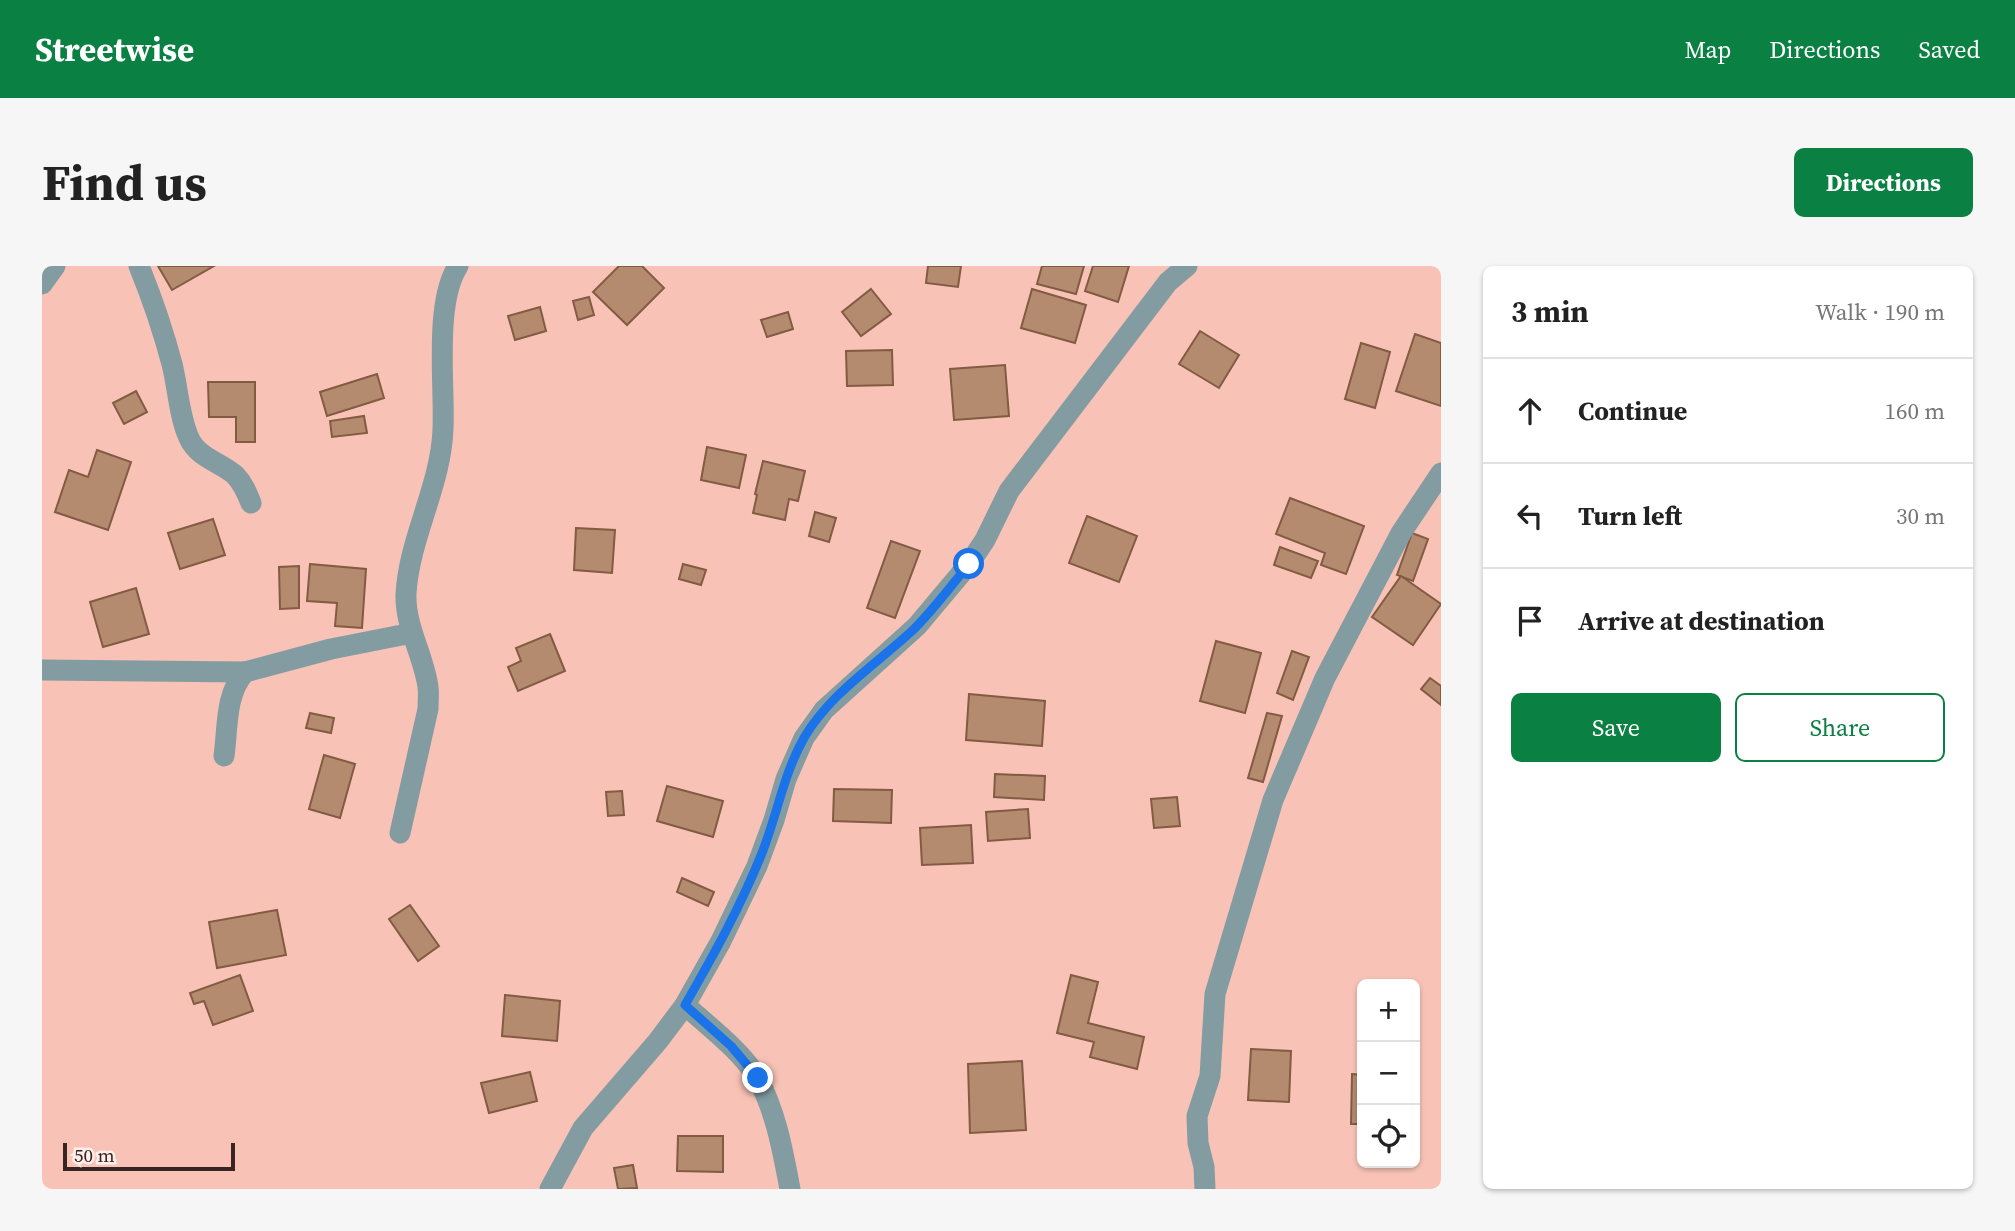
<!DOCTYPE html>
<html lang="en">
<head>
<meta charset="utf-8">
<style>
	body { margin:0; font-family:"Source Serif 4",serif; background:#f6f6f6; color:#222 }
	.controls { position:absolute; right:21px; bottom:21px; display:grid; overflow:hidden; border-radius:10px; box-shadow:0 2px 5px #0004 }
	.controls button { width:63px; height:63px; display:grid; place-items:center; padding:0; border:0; border-bottom:2px solid #e0e0e0; background:#fff; color:#222; font:35px sans-serif }
	.scale { position:absolute; left:21px; bottom:18px; width:172px; box-sizing:border-box; padding-left:7px; border:4px solid #382420; border-top:0; font-size:19px; line-height:24px; white-space:nowrap; color:#382420; -webkit-text-stroke:5px #feeeea; paint-order:stroke }
	.stop { position:absolute; width:21px; height:21px; margin:-16px; border:5px solid #1a73e8; border-radius:50%; background:#fff }
	.stop.end { background:#1a73e8; border-color:#fff; box-shadow:0 2px 7px #0008 }
	.list { margin:0; padding:0; list-style:none }
	h2 { display:flex; justify-content:space-between; align-items:center; height:91px; margin:0; padding:0 28px; font-size:30px }
	h2 small { font-size:23px; font-weight:400; color:#767676 }
	.list li { display:grid; grid-template-columns:46px 1fr auto; gap:21px; align-items:center; box-sizing:border-box; height:105px; padding:0 28px; border-top:2px solid #e0e0e0 }
	.list b { display:block; font-size:26px; white-space:nowrap }
	.list em { font-size:23px; font-style:normal; color:#767676 }
	.actions { display:flex; gap:14px; padding:21px 28px }
	.actions a { flex:1; padding:16px 0; border:2px solid #0b8043; border-radius:10px; text-align:center; font-size:24px; color:#0b8043 }
	.actions .main { background:#0b8043; color:#fff }
	.icon { flex:none; width:38px; height:38px; fill:none; stroke:currentColor; stroke-width:2; stroke-linecap:round; stroke-linejoin:round }
	.map { position:relative; flex:none; width:1399px; height:923px; overflow:hidden; border-radius:10px }
	header { display:flex; align-items:center; gap:42px; box-sizing:border-box; height:98px; padding:0 35px; background:#0b8043; color:#fff }
	header strong { font-size:33px }
	nav { display:flex; gap:38px; margin-inline-start:auto; font-size:24px }
	.intro { display:flex; align-items:center; justify-content:space-between; box-sizing:border-box; height:168px; padding:0 42px }
	h1 { margin:0; font-size:49px }
	.button { padding:18px 32px; border-radius:10px; background:#0b8043; color:#fff; font-size:24px; font-weight:700 }
	main { display:flex; gap:42px; padding:0 42px }
	aside { flex:1; background:#fff; border-radius:10px; box-shadow:0 2px 5px #0004 }
	.map>svg:first-child { display:block }
</style>
</head>
<body>
<header>
<strong>Streetwise</strong>
<nav><a>Map</a><a>Directions</a><a>Saved</a></nav>
</header>
<div class="intro"><h1>Find us</h1><a class="button">Directions</a></div>
<main>
<div class="map">
<svg width="1399" height="923" viewBox="0 0 1399 923">
	<rect width="100%" height="100%" fill="#f8c3b6"/>
	<g fill="#b58b70" stroke="#825b42" stroke-width="2">
		<polygon points="116,0 172,0 130,24"/>
		<polygon points="577,0 600,0 622,22 585,59 551,26"/>
		<polygon points="886,0 919,0 916,21 884,17"/>
		<polygon points="1000,0 1042,0 1034,28 995,18"/>
		<polygon points="1051,0 1087,0 1076,36 1043,25"/>
		<polygon points="829,23 849,48 819,70 800,46"/>
		<polygon points="990,23 1044,39 1033,77 979,62"/>
		<polygon points="547,31 552,49 536,54 531,35"/>
		<polygon points="498,41 504,65 473,74 466,50"/>
		<polygon points="746,46 751,63 725,71 719,54"/>
		<polygon points="1158,65 1197,89 1177,122 1137,98"/>
		<polygon points="1373,68 1399,77 1399,140 1354,125"/>
		<polygon points="1319,77 1348,86 1333,142 1303,133"/>
		<polygon points="850,84 851,119 805,120 804,85"/>
		<polygon points="963,99 967,150 912,154 908,103"/>
		<polygon points="335,108 342,132 285,150 278,126"/>
		<polygon points="166,116 213,116 213,176 194,176 194,151 167,151"/>
		<polygon points="94,125 105,146 82,158 71,137"/>
		<polygon points="322,150 325,167 290,171 288,155"/>
		<polygon points="665,181 704,189 697,222 659,214"/>
		<polygon points="55,184 89,196 66,264 13,246 27,204 46,211"/>
		<polygon points="721,195 763,205 756,235 747,233 743,254 711,247 715,229 713,228"/>
		<polygon points="1248,232 1322,260 1304,308 1279,299 1283,287 1234,268"/>
		<polygon points="773,246 794,252 787,276 767,270"/>
		<polygon points="1045,250 1095,270 1077,316 1027,297"/>
		<polygon points="171,253 183,289 138,303 126,267"/>
		<polygon points="534,262 573,264 570,307 532,304"/>
		<polygon points="1370,267 1386,273 1371,315 1355,309"/>
		<polygon points="849,275 878,285 853,352 825,342"/>
		<polygon points="1238,281 1276,295 1269,312 1232,299"/>
		<polygon points="268,298 324,303 320,362 293,360 295,337 265,335"/>
		<polygon points="641,298 664,304 659,319 637,313"/>
		<polygon points="257,300 257,342 238,343 237,301"/>
		<polygon points="1359,310 1399,338 1371,379 1330,351"/>
		<polygon points="94,322 107,368 61,381 48,336"/>
		<polygon points="508,368 523,405 476,425 466,401 479,395 474,382"/>
		<polygon points="1174,375 1219,387 1203,447 1158,435"/>
		<polygon points="1250,385 1267,391 1251,434 1235,427"/>
		<polygon points="1388,412 1399,420 1399,439 1379,423"/>
		<polygon points="927,428 1003,435 1000,480 924,474"/>
		<polygon points="268,447 292,452 289,467 264,462"/>
		<polygon points="1225,447 1240,450 1221,516 1206,512"/>
		<polygon points="282,489 313,498 298,552 267,543"/>
		<polygon points="953,508 1003,510 1002,534 952,531"/>
		<polygon points="625,520 681,535 671,571 615,555"/>
		<polygon points="792,523 850,524 849,557 791,555"/>
		<polygon points="580,525 582,549 566,550 564,526"/>
		<polygon points="1135,531 1138,560 1112,562 1109,533"/>
		<polygon points="986,543 988,572 946,575 944,546"/>
		<polygon points="929,559 931,597 880,599 878,562"/>
		<polygon points="640,612 672,626 666,640 635,626"/>
		<polygon points="368,639 397,680 376,695 347,653"/>
		<polygon points="235,644 244,689 175,702 167,656"/>
		<polygon points="198,709 211,745 171,759 162,735 152,738 148,727"/>
		<polygon points="1029,709 1056,716 1046,757 1102,771 1095,803 1048,791 1052,776 1015,767"/>
		<polygon points="463,729 518,735 515,775 460,770"/>
		<polygon points="1209,783 1249,785 1247,836 1206,834"/>
		<polygon points="980,795 984,864 928,867 926,798"/>
		<polygon points="488,806 495,835 447,847 439,817"/>
		<polygon points="1310,808 1320,809 1320,858 1309,858"/>
		<polygon points="636,870 681,870 681,906 635,905"/>
		<polygon points="591,899 595,922 576,923 572,902"/>
	</g>
	<g fill="none" stroke-linecap="round" stroke-linejoin="round">
		<g stroke="#839ca1" stroke-width="21">
			<path d="M97,0C110,32 121,64 130,98C136,122 137,150 147,172C156,192 178,196 193,209C201,217 205,227 209,237"/>
			<polyline points="0,18 13,0"/>
			<polyline points="0,404 203,406"/>
			<path d="M182,490C186,461 183,428 203,406L289,383L370,367"/>
			<path d="M358,567L386,443C386,436 387,428 386,421C382,390 363,361 364,328C367,272 399,220 401,163C403,119 392,37 416,0"/>
			<path d="M643,739C666,760 701,786 716,813C734,846 741,886 748,923"/>
			<polyline points="508,923 541,862 616,775 643,739 679,675 715,600 732,554 744,513 762,472 782,444 875,360 927,298 943,274 967,225 1126,16 1145,0"/>
			<polyline points="1163,923 1162,901 1156,877 1155,850 1168,810 1173,728 1231,534 1283,412 1359,267 1399,207"/>
		</g>
	</g>
	<g fill="none" stroke-linecap="round" stroke-linejoin="round">
		<path stroke="#1a73e8" stroke-width="9" d="M716,812L689,780L643,739C671,690 699,640 720,587C735,549 742,507 762,472C788,427 835,398 872,363C892,343 909,320 927,298"/>
	</g>
</svg>
<div class="controls">
<button>+</button>
<button>−</button>
<button><svg class="icon" aria-label="locate" viewBox="0 0 24 24"><circle cx="12" cy="12" r="6"/><path d="M12 2v4M12 18v4M2 12h4M18 12h4"/></svg></button>
</div>
<div class="scale">50 m</div>
<div class="stop" style="left:927px;top:298px"></div>
<div class="stop end" style="left:716px;top:812px"></div>
</div>
<aside>
<h2>3 min<small>Walk · 190 m</small></h2>
<ul class="list">
<li><svg class="icon" aria-label="ahead" viewBox="0 0 24 24"><path d="M12 20V5M6 11l6-6 6 6"/></svg><div><b>Continue</b></div><em>160 m</em></li>
<li><svg class="icon" aria-label="left" viewBox="0 0 24 24"><path d="M17 20v-9H6M10 6l-5 5 5 5"/></svg><div><b>Turn left</b></div><em>30 m</em></li>
<li><svg class="icon" aria-label="arrive" viewBox="0 0 24 24"><path d="M6 21V4h12l-3 4 3 4H6"/></svg><div><b>Arrive at destination</b></div></li>
</ul>
<div class="actions"><a class="main">Save</a><a>Share</a></div>
</aside>
</main>
</body>
</html>
